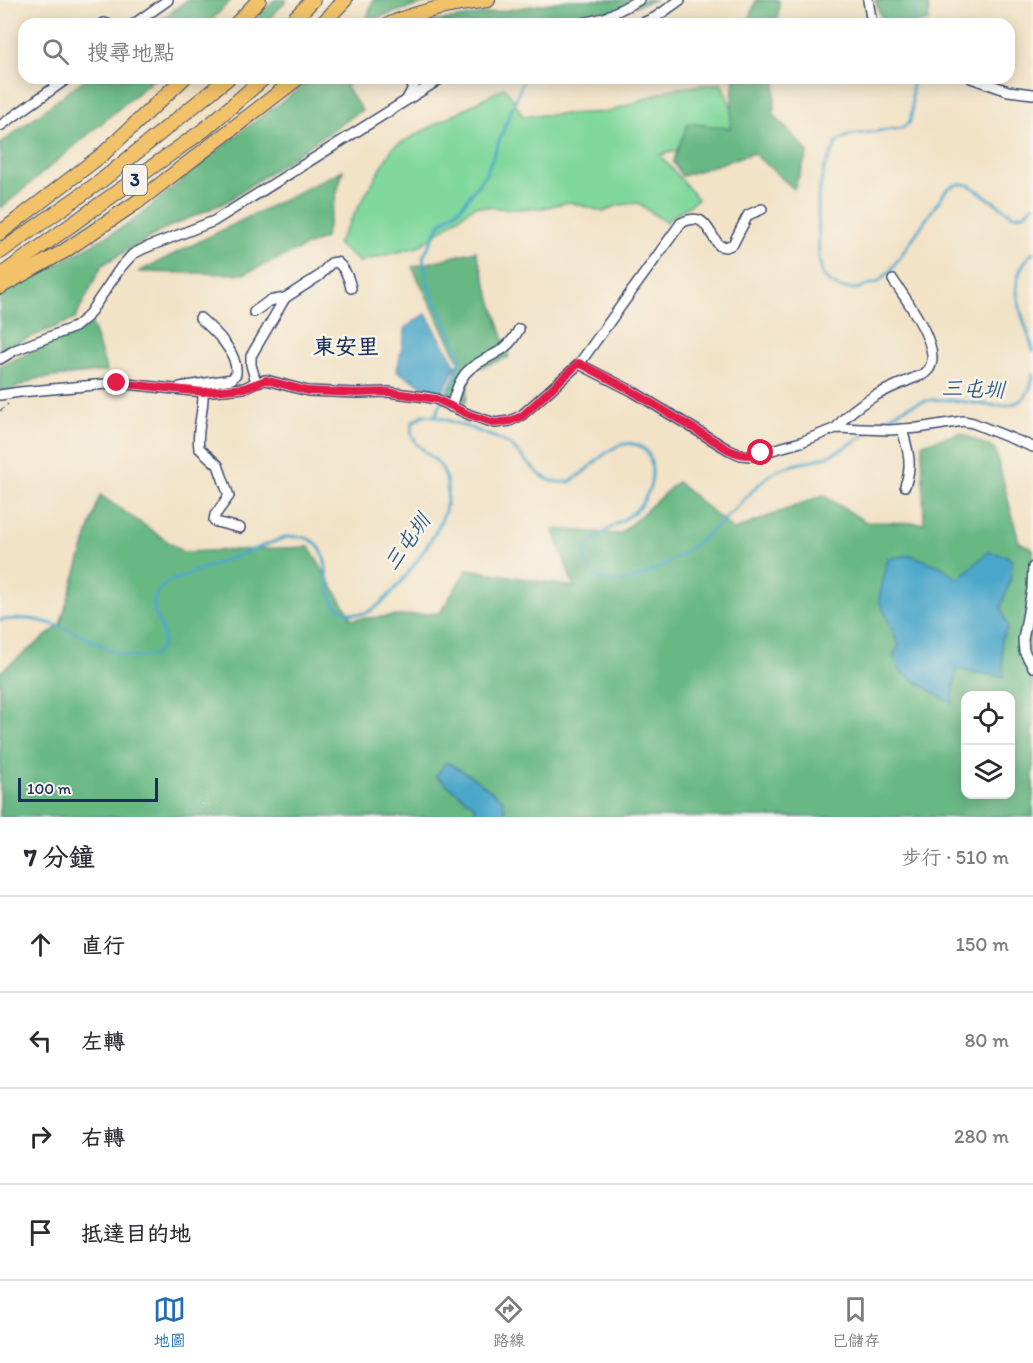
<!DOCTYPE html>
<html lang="zh-TW">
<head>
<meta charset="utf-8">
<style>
	body { margin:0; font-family:Itim,"LXGW WenKai TC",sans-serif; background:#f7f7f7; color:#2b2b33 }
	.controls { position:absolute; right:18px; bottom:18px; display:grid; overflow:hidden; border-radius:12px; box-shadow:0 3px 15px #0003 }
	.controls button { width:54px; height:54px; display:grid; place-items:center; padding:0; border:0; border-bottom:2px solid #e1e1e2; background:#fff; color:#2b2b33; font:30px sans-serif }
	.scale { position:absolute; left:18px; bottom:15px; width:140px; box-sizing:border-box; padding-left:6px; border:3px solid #1b2f5e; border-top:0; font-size:16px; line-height:21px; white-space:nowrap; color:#1b2f5e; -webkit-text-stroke:4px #f7f3e8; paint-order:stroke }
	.stop { position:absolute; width:18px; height:18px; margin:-14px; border:4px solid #e11d48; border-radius:50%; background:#fff }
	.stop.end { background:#e11d48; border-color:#fff; box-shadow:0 2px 6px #0008 }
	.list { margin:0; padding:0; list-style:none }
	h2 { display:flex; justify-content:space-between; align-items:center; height:78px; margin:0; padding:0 24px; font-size:26px }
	h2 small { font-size:20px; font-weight:400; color:#7c7c81 }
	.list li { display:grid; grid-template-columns:39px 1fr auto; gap:18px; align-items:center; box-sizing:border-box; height:96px; padding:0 24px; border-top:2px solid #e1e1e2 }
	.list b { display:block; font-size:22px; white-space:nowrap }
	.list em { font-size:20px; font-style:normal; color:#7c7c81 }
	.icon { flex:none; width:33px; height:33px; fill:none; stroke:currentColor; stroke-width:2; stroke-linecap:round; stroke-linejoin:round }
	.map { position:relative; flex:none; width:1033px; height:817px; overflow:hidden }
	.search { position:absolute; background:#fff; box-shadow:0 3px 15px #0003; left:18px; right:18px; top:18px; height:66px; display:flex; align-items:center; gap:15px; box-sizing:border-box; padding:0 21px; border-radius:18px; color:#7c7c81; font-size:22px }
	.sheet { height:462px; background:#fff }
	nav { display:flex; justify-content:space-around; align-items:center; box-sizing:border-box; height:84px; border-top:2px solid #e1e1e2; background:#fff; font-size:16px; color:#7c7c81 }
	nav a { display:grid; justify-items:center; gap:3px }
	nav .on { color:#1f6fb2 }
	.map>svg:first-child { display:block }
</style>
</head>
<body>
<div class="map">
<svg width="1033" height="817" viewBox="0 0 1033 817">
	<rect width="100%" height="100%" fill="#f7f3e8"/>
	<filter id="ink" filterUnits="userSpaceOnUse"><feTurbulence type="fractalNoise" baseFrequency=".0167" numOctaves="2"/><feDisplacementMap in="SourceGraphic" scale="12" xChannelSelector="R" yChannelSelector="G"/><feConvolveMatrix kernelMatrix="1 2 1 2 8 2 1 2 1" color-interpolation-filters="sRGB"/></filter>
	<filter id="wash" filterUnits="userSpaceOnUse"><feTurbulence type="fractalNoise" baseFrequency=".008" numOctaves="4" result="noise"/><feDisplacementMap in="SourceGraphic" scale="24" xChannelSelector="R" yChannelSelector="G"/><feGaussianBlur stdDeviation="1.35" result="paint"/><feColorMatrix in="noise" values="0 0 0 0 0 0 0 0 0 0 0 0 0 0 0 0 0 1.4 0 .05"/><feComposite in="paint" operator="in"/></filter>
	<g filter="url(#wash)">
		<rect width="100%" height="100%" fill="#f2e2c6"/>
		<polygon fill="#81d89c" stroke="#4e847d" stroke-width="1.5" points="721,83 744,135 660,155 698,199 665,222 638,203 618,205 604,212 569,202 543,208 511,209 475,206 418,247 359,262 337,244 393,147 505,87 523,116 609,112 671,89"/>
		<g fill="#68b884" stroke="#427471" stroke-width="1.5" fill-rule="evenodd">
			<polygon points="187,0 231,0 208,24 156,24"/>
			<polygon points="274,0 287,0 264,24 252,24"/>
			<polygon points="373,0 435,0 366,21"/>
			<polygon points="569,0 656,0 569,24 422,24"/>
			<polygon points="756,0 779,0 778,24 748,24"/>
			<polygon points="875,0 928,0 929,21 917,24 884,24"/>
			<polygon points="86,78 155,78 0,209 0,144"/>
			<polygon points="314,78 349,78 346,88 362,110 224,203 166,228 102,265 75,319 0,350 0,297 130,223 243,130"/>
			<polygon points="734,78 776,78 774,115 808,152 794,189 753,153 682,176 673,162 688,123 730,128"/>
			<polygon points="343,170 325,238 244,274 138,272"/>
			<polygon points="476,251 509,357 470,371 466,402 448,397 459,361 412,267"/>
			<polygon points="91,322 107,371 36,379 0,394 0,366 79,331"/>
			<path d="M960,433L995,449L1019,542L1033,549V817H0V672L60,625L100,495L183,552L309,547L352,619L440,613L467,569L574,587L553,529L620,534L677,482L734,530L823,495L866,522L924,523L922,444ZM966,696H1010V794H966Z"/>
		</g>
		<g fill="#4ca7ca" stroke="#346b94" stroke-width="1.5">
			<polygon points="426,314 456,366 440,396 397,371 406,327"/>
			<polygon points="988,552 1007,556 1012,561 1010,581 1001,607 1008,628 1001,639 1004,677 956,669 952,704 901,672 893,656 899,646 879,599 888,559 911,555 942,567 958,579"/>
			<polygon points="446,762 471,776 503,800 506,817 476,817 475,806 436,776"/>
		</g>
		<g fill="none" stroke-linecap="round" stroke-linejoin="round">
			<g stroke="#4ca7ca" stroke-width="3">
				<polyline points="915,24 915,0"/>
				<path d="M912,78V111L910,122L902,128L849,135L837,142L824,169L818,197L819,258L822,274L829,282L840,288L856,289L878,282L891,270L947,189C955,184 960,183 969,185L1013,215C1023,216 1027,213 1033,205"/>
				<path d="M1033,252C1001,283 1025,316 1033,351"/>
				<polyline points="435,416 458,370 461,356 428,285 423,257 440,224 462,206 486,174 524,78"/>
				<path d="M876,426C893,414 910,403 931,400C967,394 1029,430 1033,373"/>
				<path d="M0,620C9,620 19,618 28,619C59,622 87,638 114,652C134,661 170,662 162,630C160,620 153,615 154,604C154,593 160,589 168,582L286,537C354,529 302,613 359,614C384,615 435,539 443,516C448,504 449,487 445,475C441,461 427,455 417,444C415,441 413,436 411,433L413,422L423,415L435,416C452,422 498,436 511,446C525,457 540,483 560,482C561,482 568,482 569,482C590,473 620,425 646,451C651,456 652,466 652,473C652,484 647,497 640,506C627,524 574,539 587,564C590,572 594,577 602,579C640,593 706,538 731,513C745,500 758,482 774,472C788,464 806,463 821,458C839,453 854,442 869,432"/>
			</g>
		</g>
	</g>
	<g filter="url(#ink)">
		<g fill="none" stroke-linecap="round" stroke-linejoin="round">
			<defs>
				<g id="minor">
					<polyline points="868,0 872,24"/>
					<polyline points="104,23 108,24"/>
					<polyline points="134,24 168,0"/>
					<polyline points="579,24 604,18 639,0"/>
					<polyline points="640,24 656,17 680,0"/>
					<polyline points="971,78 1008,91 1033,94"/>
					<polyline points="407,99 418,78"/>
					<polyline points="0,126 68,78"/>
					<polyline points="254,312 269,301 285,298"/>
					<polyline points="0,359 15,350 75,327 87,317 121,267 133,254 145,248 214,221 442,78"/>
					<polyline points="579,364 632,391 729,450 741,455 751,456 801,442 836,428 889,430 918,428 963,421 973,423 1033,447"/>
					<path d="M256,382L251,365V356L285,298L319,276L331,263L337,262C346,269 349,278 351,288"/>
					<path d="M180,387L232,379L236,374C238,352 215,331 200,318"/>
					<path d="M203,392C204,412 196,430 199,448L218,465L229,496L215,515L214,520L216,522L240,528"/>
					<path d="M0,395L20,392L117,383L203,392L244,388L256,382L266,380L308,391L357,393L388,392L426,397L436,399L470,415L495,423L510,421L522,415L579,364L681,223C706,211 706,230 720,246L726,247L733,244L748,215L762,209"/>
					<path d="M451,407C455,394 459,377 471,368C490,353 506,355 519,329"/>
					<path d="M836,428C857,400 892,387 924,374C926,372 929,370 930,367C941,347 905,297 893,280"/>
					<path d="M902,429C908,450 913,465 905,486"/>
					<polyline points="1033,567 1032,589 1023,640 1024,651 1033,667"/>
				</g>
				<g id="highway">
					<polyline points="236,24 259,0"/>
					<polyline points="289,24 313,0"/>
					<polyline points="322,24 345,0"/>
					<path d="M390,24C421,10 454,4 488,0"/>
					<polyline points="0,233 103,154 184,78"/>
					<polyline points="0,252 101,181 228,78"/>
					<polyline points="0,276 205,129 264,78"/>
					<polyline points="0,287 63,252 140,200 298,78"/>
				</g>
			</defs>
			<use href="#minor" stroke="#3b4a6e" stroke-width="12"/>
			<use href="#highway" stroke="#3b4a6e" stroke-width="16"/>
			<polyline stroke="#3b4a6e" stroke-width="1.5" stroke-dasharray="4.5 4.5" stroke-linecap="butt" points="0,411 8,404"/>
			<use href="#minor" stroke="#fff" stroke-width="9"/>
			<use href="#highway" stroke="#f2c26a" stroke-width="14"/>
		</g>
	</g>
	<g fill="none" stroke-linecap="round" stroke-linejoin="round" filter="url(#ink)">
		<path stroke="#e11d48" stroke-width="8" d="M117,383L203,392L244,388L266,380L308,391L357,393L388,392L436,399L470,415L495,423L510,421L522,416L579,363L632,391L729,450C741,455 748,457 761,453"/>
	</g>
	<g text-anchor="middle" stroke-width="5" stroke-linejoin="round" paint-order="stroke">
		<rect fill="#f7f3e8" stroke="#5d6a87" stroke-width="1.5" x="123" y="165" width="24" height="30" rx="4.5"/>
		<g font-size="18" font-weight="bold" fill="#1b2f5e">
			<text x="135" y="186">3</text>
		</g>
		<g font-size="21" font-style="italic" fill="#2c5984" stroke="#f7f3e8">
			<text transform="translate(973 389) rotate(2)" y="7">三屯圳</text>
			<text transform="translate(407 542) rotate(-55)" y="7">三屯圳</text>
		</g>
		<g font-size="22" font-weight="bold" fill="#1b2f5e" stroke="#f7f3e8">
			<text x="346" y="354">東安里</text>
		</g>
	</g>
</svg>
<div class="controls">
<button><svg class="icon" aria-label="locate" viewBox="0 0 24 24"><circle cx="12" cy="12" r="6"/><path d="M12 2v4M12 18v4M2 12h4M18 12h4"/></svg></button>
<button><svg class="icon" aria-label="layers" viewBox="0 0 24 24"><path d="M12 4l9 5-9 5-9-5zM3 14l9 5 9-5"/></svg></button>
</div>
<div class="scale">100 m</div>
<div class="stop" style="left:761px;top:453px"></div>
<div class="stop end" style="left:117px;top:383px"></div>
<div class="search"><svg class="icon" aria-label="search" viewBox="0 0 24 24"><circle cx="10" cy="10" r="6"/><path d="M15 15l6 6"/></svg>搜尋地點</div>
</div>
<section class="sheet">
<h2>7 分鐘<small>步行 · 510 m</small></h2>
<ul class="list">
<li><svg class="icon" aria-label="ahead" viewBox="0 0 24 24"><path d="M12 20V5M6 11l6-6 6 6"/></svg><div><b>直行</b></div><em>150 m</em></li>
<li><svg class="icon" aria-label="left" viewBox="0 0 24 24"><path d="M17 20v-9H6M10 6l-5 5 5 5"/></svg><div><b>左轉</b></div><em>80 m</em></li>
<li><svg class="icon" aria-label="right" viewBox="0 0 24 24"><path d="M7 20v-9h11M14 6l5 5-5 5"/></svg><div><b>右轉</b></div><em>280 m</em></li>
<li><svg class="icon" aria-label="arrive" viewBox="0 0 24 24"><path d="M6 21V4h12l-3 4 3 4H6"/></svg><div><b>抵達目的地</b></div></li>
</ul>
</section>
<nav>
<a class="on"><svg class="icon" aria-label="map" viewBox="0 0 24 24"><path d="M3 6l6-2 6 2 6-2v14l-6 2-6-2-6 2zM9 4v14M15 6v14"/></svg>地圖</a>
<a><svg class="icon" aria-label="directions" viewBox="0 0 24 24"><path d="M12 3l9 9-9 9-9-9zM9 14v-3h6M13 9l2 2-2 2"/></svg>路線</a>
<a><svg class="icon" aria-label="saved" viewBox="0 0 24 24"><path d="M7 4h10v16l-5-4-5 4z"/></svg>已儲存</a>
</nav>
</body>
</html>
